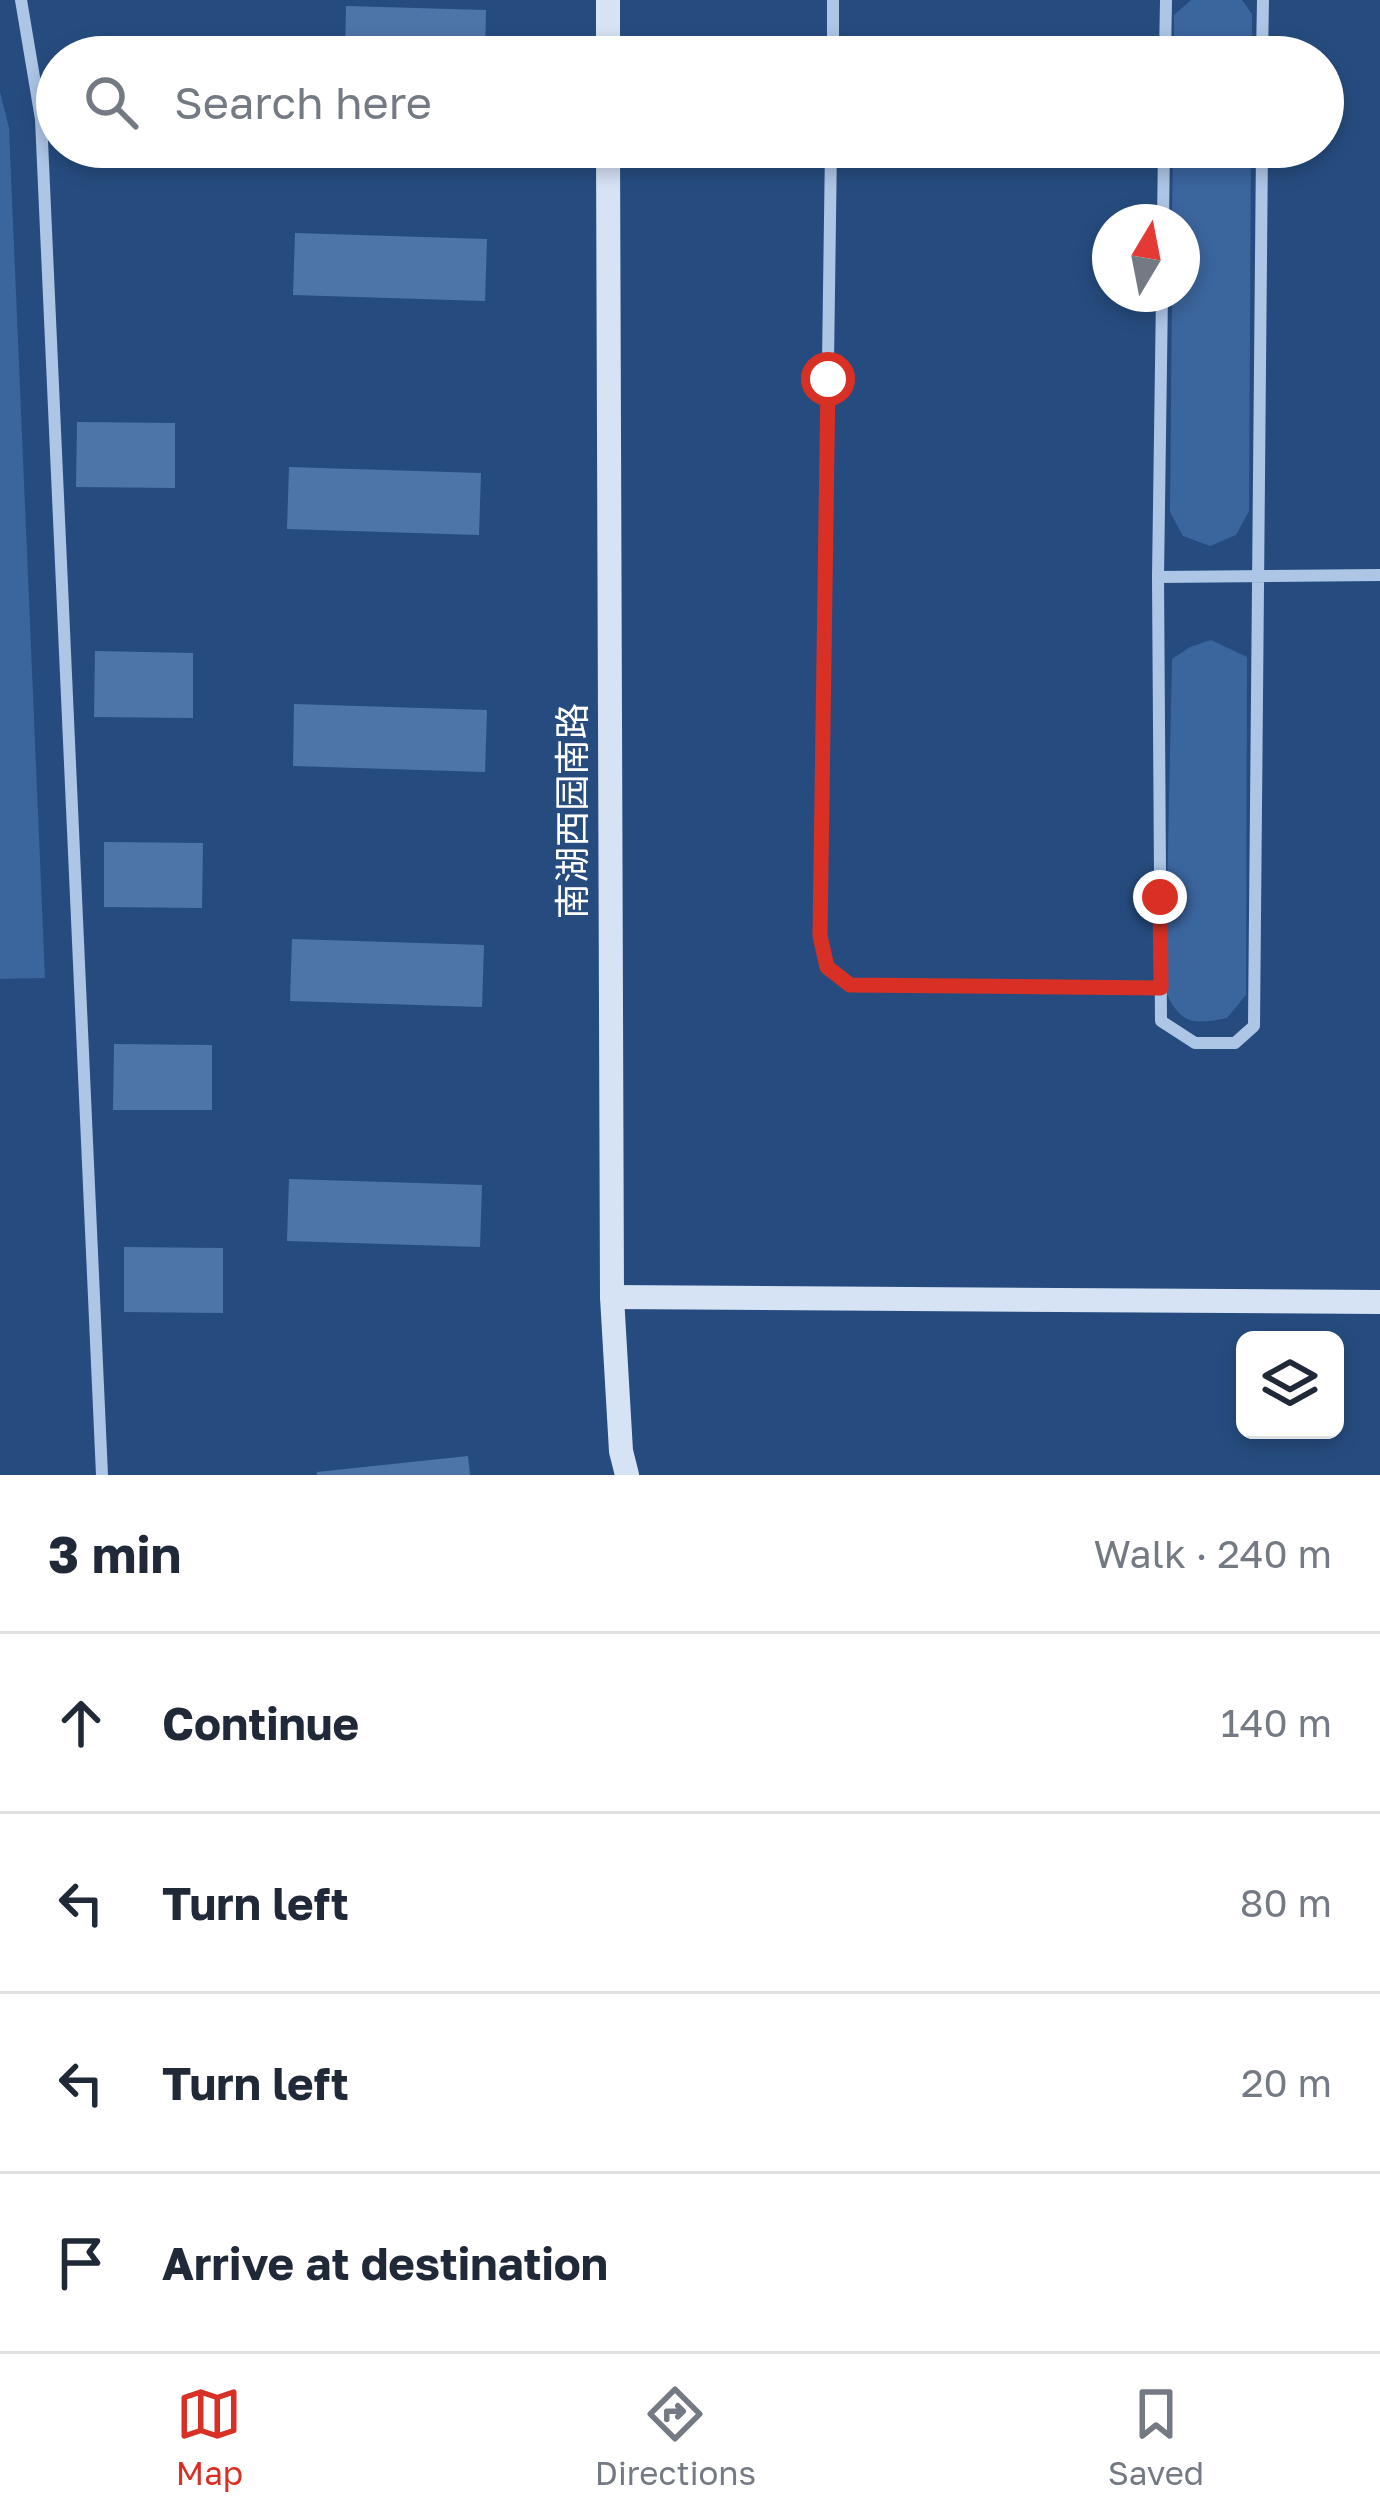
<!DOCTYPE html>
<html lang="en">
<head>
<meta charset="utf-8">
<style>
	body { margin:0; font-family:"Golos Text","Noto Sans SC",sans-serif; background:#f6f6f7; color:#1f2937 }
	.controls { position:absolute; right:36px; bottom:36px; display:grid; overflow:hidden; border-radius:18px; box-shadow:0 6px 18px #0003 }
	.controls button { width:108px; height:108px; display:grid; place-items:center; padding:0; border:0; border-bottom:3px solid #e0e1e3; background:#fff; color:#1f2937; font:60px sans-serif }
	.compass { position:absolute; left:1092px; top:204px; width:108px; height:108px; border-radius:50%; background:#fff; box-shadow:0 6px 18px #0003; rotate:10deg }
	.stop { position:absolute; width:36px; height:36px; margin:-27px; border:9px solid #d93025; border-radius:50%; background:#fff }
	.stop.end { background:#d93025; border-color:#fff; box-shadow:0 3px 12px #0008 }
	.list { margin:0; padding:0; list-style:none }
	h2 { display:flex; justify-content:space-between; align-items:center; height:156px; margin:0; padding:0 48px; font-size:51px }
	h2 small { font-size:39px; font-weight:400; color:#747a83 }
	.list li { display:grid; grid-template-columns:78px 1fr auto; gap:36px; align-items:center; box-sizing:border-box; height:180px; padding:0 48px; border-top:3px solid #e0e1e3 }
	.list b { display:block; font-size:45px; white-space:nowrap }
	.list em { font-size:39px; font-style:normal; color:#747a83 }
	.icon { flex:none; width:66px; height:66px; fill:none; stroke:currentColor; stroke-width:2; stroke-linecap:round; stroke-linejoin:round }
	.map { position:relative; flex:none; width:1380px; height:1475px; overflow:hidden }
	.search { position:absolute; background:#fff; box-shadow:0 6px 18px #0003; left:36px; right:36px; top:36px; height:132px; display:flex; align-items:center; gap:30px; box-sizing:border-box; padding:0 42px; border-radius:66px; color:#747a83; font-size:45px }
	.sheet { height:876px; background:#fff }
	nav { display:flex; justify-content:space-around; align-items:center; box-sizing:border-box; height:168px; border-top:3px solid #e0e1e3; background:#fff; font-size:33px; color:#747a83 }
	nav a { display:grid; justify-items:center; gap:6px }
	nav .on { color:#d93025 }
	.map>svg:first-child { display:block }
</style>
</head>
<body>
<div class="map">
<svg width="1380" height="1475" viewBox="0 0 1380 1475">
	<rect width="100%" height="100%" fill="#264c7f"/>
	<g fill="#3b659d">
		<polygon points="1191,0 1242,0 1252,14 1252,57 1174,57 1174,15"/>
		<polygon points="0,92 9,128 45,978 0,979"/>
		<polygon points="1173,147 1251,147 1249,511 1236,535 1210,546 1183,536 1170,512 1172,294 1182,294 1182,222 1172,222"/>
		<path d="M1211,640L1247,657L1246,995L1227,1018C1192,1025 1180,1024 1165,990L1172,659L1190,647Z"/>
	</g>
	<g fill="#4e75a8">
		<polygon points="346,6 486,10 485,57 345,57"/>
		<polygon points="84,147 203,147 203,154 84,151"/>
		<polygon points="295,233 487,239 485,301 293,295"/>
		<polygon points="77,422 175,423 175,488 76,487"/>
		<polygon points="289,467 481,473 479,535 287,529"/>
		<polygon points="95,651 193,653 193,718 94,717"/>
		<polygon points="294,704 487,710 485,772 293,766"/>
		<polygon points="104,842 203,843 202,908 104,907"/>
		<polygon points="292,939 484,945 482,1007 290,1001"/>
		<polygon points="114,1044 212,1045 212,1110 113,1110"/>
		<polygon points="289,1179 482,1185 480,1247 287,1241"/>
		<polygon points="124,1247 223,1248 223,1313 124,1312"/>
		<polygon points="468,1456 470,1475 317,1475 317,1472"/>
	</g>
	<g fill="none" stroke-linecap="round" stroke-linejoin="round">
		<g stroke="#adc6e6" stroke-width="12">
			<polyline points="21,0 41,119 102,1475"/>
			<polyline points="833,57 833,0"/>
			<polyline points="1165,57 1166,0"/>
			<polyline points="1262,57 1263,0"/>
			<polyline points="831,147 820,936 827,967 850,985 1161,988"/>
			<polyline points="1262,147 1254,1026 1235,1043 1195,1043 1161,1021 1158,577 1380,575"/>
			<polyline points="1163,222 1164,147"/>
			<polyline points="1158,577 1162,294"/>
		</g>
		<g stroke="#d6e3f5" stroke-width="24">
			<polyline points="608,57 608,0"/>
			<polyline points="608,147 612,1297 621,1451 627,1475"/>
			<polyline points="612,1297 1380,1302"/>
		</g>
	</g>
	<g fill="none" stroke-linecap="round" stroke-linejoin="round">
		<polyline stroke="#d93025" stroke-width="15" points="828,379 820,936 827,967 850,985 1161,988 1160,897"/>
	</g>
	<g text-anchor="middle" stroke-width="9" stroke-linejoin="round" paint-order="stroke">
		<g font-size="36" fill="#fff" stroke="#264c7f">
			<text transform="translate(572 811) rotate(-90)" y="13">南湖西园南路</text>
		</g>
	</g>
</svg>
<div class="controls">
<button><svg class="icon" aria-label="layers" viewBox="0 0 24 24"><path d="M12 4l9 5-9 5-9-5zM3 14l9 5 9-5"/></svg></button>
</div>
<svg class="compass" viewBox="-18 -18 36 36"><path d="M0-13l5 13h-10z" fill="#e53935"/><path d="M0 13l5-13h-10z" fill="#747a83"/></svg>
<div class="stop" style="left:828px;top:379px"></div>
<div class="stop end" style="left:1160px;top:897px"></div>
<div class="search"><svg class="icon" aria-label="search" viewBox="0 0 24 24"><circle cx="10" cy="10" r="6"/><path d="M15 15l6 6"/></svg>Search here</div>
</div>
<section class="sheet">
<h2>3 min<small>Walk · 240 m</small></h2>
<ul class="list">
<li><svg class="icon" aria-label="ahead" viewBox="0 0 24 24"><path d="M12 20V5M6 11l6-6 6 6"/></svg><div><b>Continue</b></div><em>140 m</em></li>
<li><svg class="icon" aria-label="left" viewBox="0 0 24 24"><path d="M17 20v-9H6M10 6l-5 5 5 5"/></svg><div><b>Turn left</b></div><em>80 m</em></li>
<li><svg class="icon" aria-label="left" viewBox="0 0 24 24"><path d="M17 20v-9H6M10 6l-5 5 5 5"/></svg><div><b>Turn left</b></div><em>20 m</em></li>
<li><svg class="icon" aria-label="arrive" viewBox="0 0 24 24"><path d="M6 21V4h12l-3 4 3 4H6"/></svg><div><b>Arrive at destination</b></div></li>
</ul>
</section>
<nav>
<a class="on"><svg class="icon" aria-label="map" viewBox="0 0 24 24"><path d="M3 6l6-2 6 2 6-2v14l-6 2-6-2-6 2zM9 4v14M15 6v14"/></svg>Map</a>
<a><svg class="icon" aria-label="directions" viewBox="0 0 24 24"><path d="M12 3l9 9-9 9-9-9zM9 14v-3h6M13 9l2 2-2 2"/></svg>Directions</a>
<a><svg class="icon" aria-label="saved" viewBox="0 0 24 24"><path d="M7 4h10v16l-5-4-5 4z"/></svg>Saved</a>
</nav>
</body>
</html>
